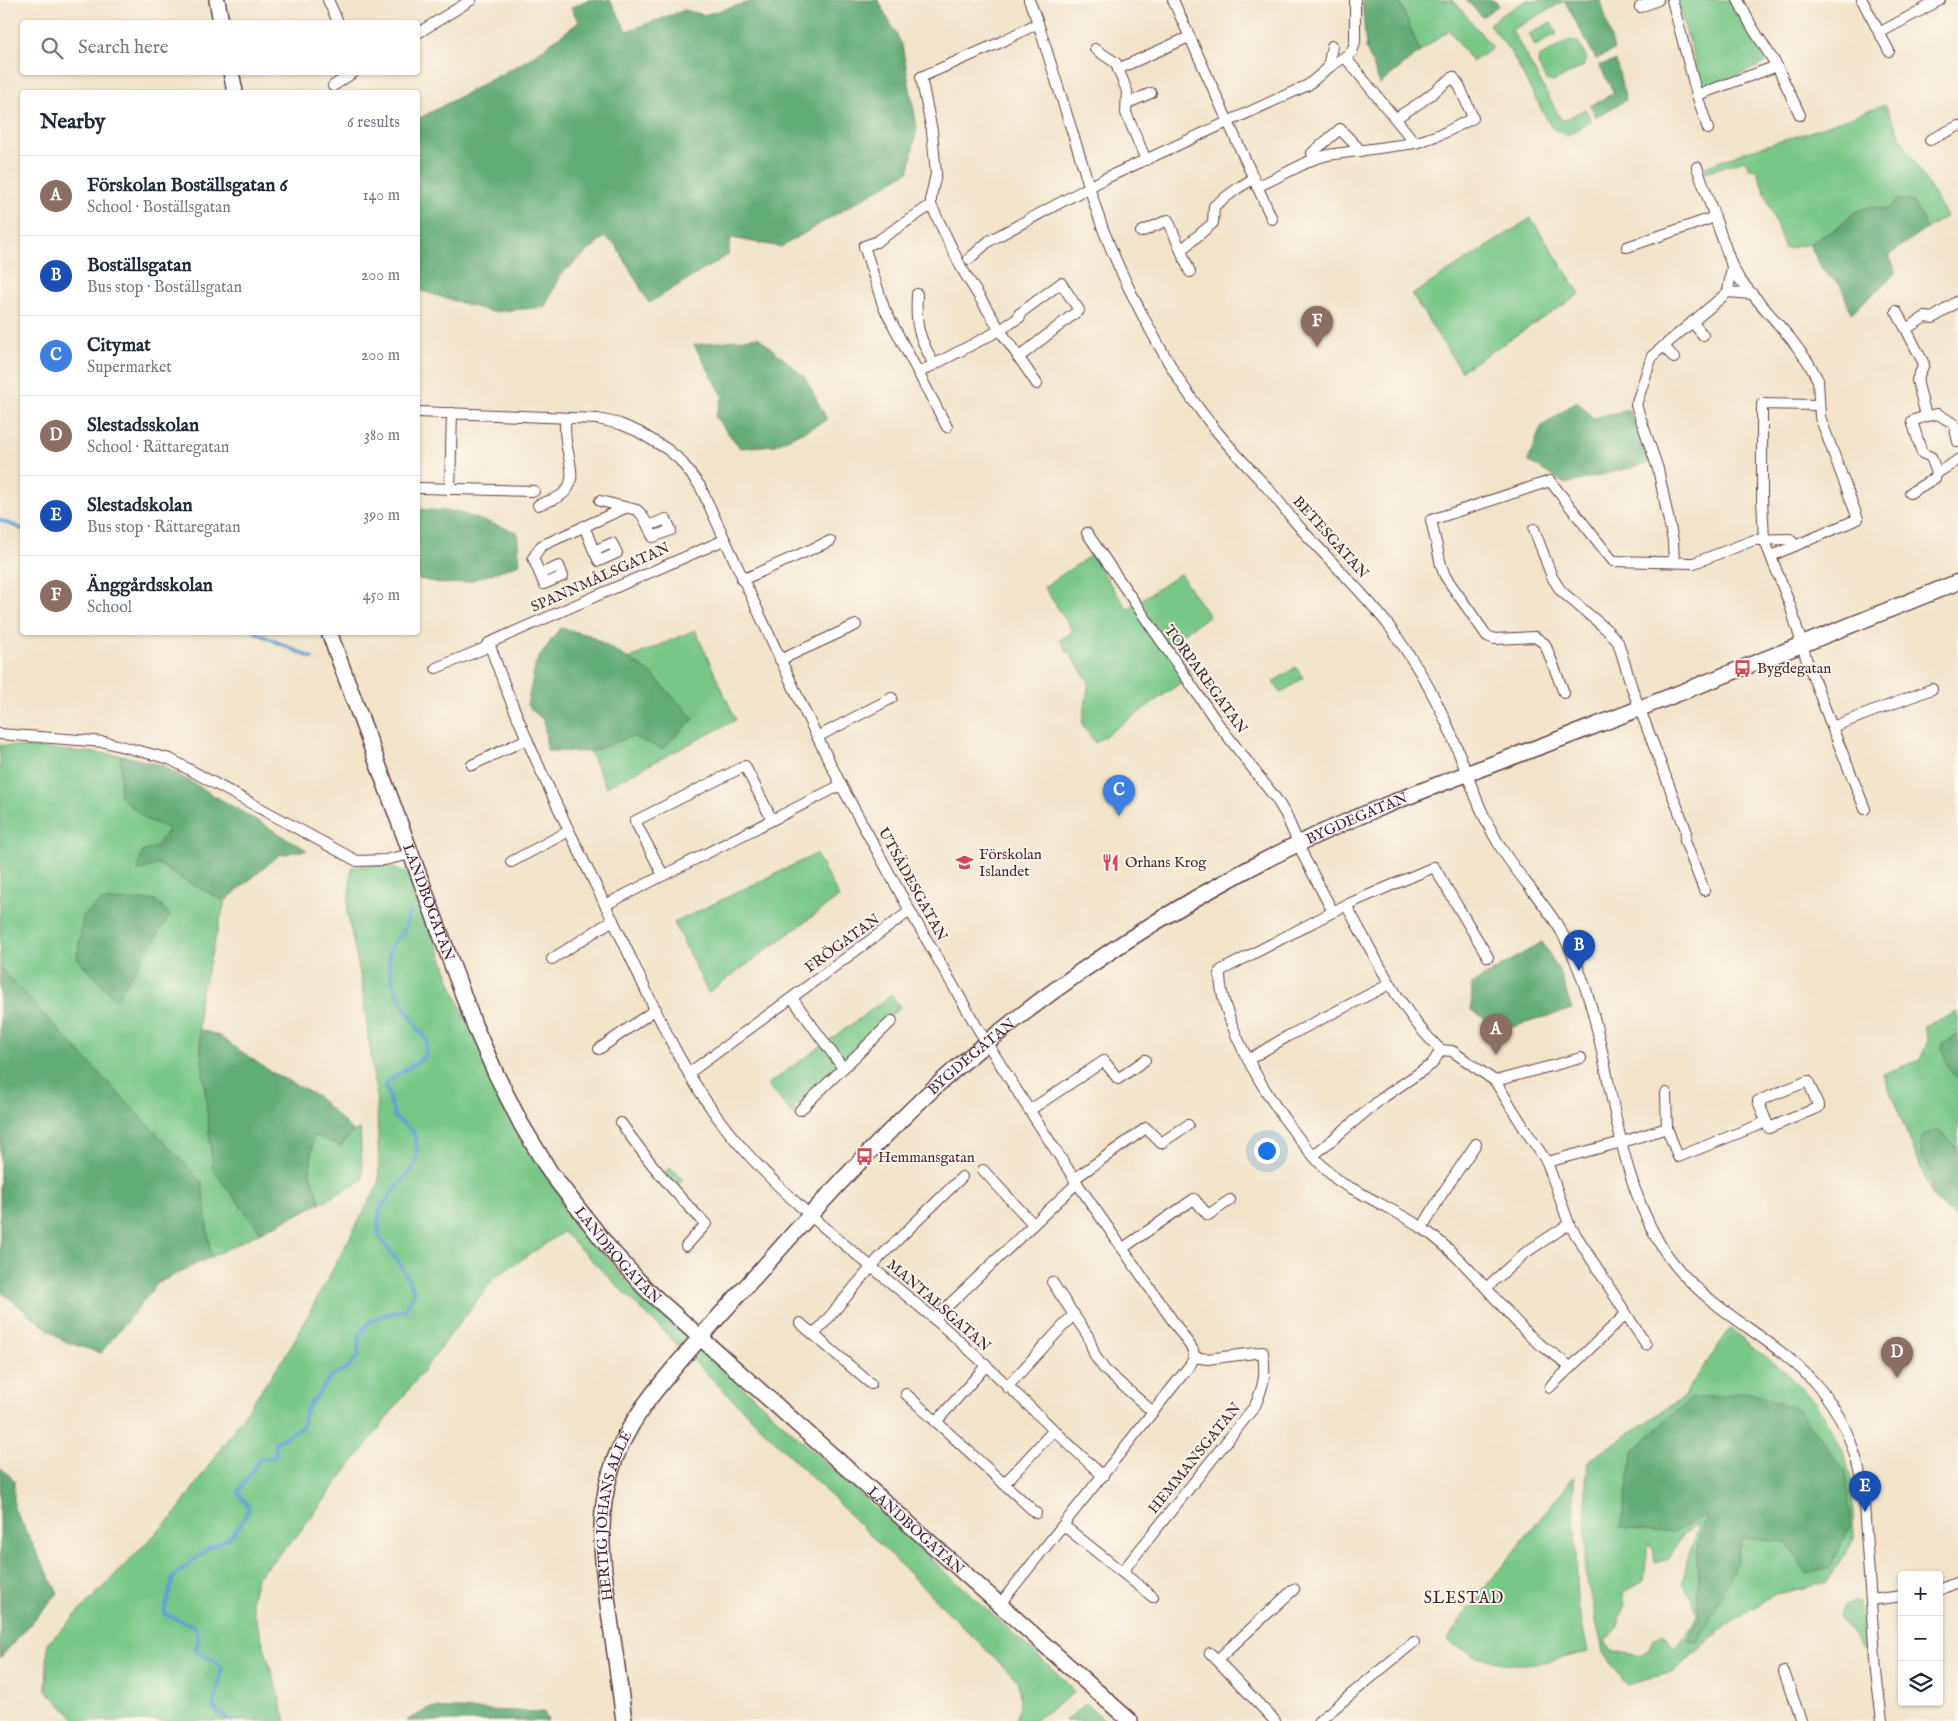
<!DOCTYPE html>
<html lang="en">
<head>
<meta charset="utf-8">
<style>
	body { margin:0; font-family:"IM FELL English",serif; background:#f2f2f3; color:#1f2937 }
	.controls { position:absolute; right:15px; bottom:15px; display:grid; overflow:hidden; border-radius:5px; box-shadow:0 1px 4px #0004 }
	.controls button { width:45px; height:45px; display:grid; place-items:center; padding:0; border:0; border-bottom:1px solid #e0e1e3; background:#fff; color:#1f2937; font:25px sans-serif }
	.you { position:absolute; left:1266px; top:1150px; width:18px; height:18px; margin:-12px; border:4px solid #fff; border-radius:50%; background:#1a73e8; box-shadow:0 0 0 8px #1a73e833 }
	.badge { display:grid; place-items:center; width:32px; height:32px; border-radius:50%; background:#b45309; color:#fff; font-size:16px; font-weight:700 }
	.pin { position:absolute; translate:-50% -41px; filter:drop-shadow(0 1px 2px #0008) }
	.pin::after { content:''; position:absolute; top:26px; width:18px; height:15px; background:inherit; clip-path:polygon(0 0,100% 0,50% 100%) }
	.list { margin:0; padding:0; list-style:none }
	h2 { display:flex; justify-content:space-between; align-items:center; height:65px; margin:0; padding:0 20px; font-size:21px }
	h2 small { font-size:16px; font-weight:400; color:#747a83 }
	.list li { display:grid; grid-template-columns:32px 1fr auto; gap:15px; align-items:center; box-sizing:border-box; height:80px; padding:0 20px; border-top:1px solid #e0e1e3 }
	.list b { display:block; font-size:19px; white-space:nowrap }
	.list p { margin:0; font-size:16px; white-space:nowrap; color:#747a83 }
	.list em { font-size:16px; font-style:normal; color:#747a83 }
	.icon { flex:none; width:28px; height:28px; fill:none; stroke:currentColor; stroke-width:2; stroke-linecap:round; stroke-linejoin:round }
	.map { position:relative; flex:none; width:1958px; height:1721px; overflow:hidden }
	.search { position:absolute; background:#fff; box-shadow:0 1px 4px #0004; left:20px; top:20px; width:400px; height:55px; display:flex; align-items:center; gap:12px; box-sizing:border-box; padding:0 18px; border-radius:5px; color:#747a83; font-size:19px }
	.panel { position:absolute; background:#fff; box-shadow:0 1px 4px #0004; left:20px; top:90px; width:400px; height:545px; border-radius:5px }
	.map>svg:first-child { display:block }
</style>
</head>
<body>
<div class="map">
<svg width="1958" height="1721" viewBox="0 0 1958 1721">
	<rect width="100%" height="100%" fill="#fbf7ec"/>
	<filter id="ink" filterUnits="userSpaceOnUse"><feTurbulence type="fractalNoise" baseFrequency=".02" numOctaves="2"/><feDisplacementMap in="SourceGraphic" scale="10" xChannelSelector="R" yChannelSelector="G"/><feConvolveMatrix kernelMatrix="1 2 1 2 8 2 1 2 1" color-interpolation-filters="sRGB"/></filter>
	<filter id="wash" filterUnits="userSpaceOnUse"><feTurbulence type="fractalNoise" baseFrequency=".0096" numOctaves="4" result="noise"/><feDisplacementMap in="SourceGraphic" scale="20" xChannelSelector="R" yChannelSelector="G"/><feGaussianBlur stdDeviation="1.12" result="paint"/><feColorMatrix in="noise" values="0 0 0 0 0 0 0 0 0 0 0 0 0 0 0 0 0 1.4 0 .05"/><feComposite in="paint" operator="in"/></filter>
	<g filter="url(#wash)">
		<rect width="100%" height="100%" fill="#f1e4c9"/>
		<g fill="#78c787" stroke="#617359" fill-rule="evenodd">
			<polygon points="1399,0 1453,0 1493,48 1472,62 1449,30 1420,52"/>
			<polygon points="1527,0 1564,1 1512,30 1562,121 1585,109 1592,121 1567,136 1551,127 1510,51 1489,24 1501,15"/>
			<polygon points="1677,0 1731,0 1767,62 1736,76 1702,87"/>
			<polygon points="1551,22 1557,34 1535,46 1529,34"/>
			<polygon points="1570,40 1578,42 1587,59 1584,66 1553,82 1546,80 1538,64 1539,57"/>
			<polygon points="1885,104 1905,146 1947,216 1926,229 1923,219 1871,206 1854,212 1834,230 1809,244 1785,249 1757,171 1749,168 1745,160 1706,172 1705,167 1747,151 1810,132"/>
			<polygon points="1531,218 1580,294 1461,371 1412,295"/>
			<polygon points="1091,555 1127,609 1180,574 1209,616 1170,642 1192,675 1095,743 1082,724 1089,682 1060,640 1073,631 1044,587"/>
			<polygon points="695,630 736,720 606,787 590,752 632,736 662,749 650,672 628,659"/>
			<polygon points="1296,667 1303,678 1281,693 1273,682"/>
			<path d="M0,745L121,755V796L145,819L169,828L139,870L159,864L178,877L225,901L199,1003V1029L213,1170L261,1232L211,1257L201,1182L0,968ZM155,900L170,915L101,901Z"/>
			<polygon points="816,854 839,897 708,993 674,923"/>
			<path d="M377,864L410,873L462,1011L561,1193L623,1278L1069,1684L1074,1693L1034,1721H1014C1023,1711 1019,1693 1018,1681L563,1232L494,1278L295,1538L257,1577L251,1602L286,1721H77L46,1690L48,1643L176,1513L291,1347L379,1183L377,1103L361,979L347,912L352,867Z"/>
			<polygon points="892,995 900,1007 794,1109 800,1116 797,1119 767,1085"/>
			<path d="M1958,1012V1036L1942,1043C1944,1055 1946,1071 1958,1078V1149L1938,1130L1920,1155L1930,1170L1933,1197L1883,1074L1920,1060L1928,1040L1924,1026Z"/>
			<polygon points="360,1129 363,1180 321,1203 310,1173 313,1134 341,1146 353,1131"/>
			<polygon points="671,1168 683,1179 677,1187 664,1172"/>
			<path d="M1730,1329L1784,1371L1816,1403L1843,1451L1852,1481L1854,1539L1826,1583L1775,1594L1722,1629L1674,1672L1626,1684L1603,1652L1585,1571L1586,1485L1588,1461L1682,1398ZM1634,1450L1851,1525L1787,1542L1743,1538L1736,1563L1698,1642L1689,1641L1699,1616L1697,1552L1706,1513L1620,1528ZM1697,1524L1698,1530L1688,1557L1682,1583L1692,1598L1697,1614L1692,1626L1675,1650L1663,1633L1653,1638L1649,1650L1641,1657L1611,1650L1604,1641L1619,1627V1618L1624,1607L1623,1593L1644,1581L1648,1543L1653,1548L1655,1563L1669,1559L1682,1535Z"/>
			<path d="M1573,1477L1578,1605L1588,1652C1566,1657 1534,1666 1512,1664C1489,1662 1467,1652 1447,1641L1467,1610Z"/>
			<polygon points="1853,1601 1859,1602 1864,1646 1862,1648 1841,1622 1839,1617 1843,1605"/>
			<polygon points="1086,1703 1106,1721 1065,1721"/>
		</g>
		<g fill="#62ac74" stroke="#566650">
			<polygon points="587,0 610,0 627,31 685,10 704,15 757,0 878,0 902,45 917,127 909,171 781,247 731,238 728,255 649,303 616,245 605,237 560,275 545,307 492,312 418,290 418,119 529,59 579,22 571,8"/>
			<polygon points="1365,0 1399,0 1420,52 1380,84 1366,48 1362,1"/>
			<polygon points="1466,0 1493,0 1499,5 1482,17"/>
			<polygon points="1564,0 1601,0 1614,50 1596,59"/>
			<polygon points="1616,61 1626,100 1596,117 1590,106 1614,93 1599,65"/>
			<path d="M1898,199L1912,201L1923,219L1926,229L1889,255L1896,272L1886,283L1851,313L1841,286L1823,271L1809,244C1817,239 1826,235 1834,230C1856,215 1855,203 1886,210Z"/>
			<polygon points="758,337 805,377 827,420 775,445 740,448 715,417 723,396 694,345"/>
			<polygon points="1577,401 1593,418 1629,410 1650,463 1565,484 1528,461 1541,427"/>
			<polygon points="418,509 457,512 517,532 520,564 467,582 446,584 418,579"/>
			<polygon points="560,628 589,635 650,672 694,719 662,749 632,736 590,752 547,751 544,721 527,705 536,662"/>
			<polygon points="121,755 162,765 307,850 279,855 225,901 178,877 159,864 138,871 142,852 158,846 169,829 145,819 120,796"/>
			<polygon points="156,900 170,915 116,1000 77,958 83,916 101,901"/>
			<polygon points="1542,942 1559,970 1572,1009 1503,1030 1471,1010 1472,984"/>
			<polygon points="0,968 202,1182 211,1257 158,1283 101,1353 63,1341 0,1291"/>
			<polygon points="199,1029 219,1036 271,1072 317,1096 353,1131 341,1146 313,1135 310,1173 321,1203 261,1232 213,1170"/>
			<path d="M1958,1036V1078C1946,1071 1944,1055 1942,1043Z"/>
			<path d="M1938,1129L1958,1149V1219C1950,1213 1936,1205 1933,1195C1931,1187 1932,1179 1930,1171C1924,1152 1916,1160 1923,1135Z"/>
			<polygon points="1748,1392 1798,1409 1846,1472 1851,1525 1829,1568 1807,1574 1787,1542 1743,1538 1736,1563 1698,1643 1688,1641 1699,1616 1697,1552 1706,1514 1673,1533 1620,1528 1634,1450 1690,1399"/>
			<polygon points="0,1467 14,1480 14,1508 58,1593 0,1658"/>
			<polygon points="429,1708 544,1712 548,1721 407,1721"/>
		</g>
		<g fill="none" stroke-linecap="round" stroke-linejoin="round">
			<g stroke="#60a1d3" stroke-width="4">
				<polyline points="0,520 22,529"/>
				<polyline points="255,632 312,658"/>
				<path d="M232,1721L213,1709L222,1668L212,1659L195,1652L199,1638L194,1626L164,1614L173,1577L209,1548L229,1538L241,1524L249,1508L238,1492L261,1458L270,1459L276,1455L275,1443L303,1426L305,1411L331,1376L347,1369L359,1355C353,1322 378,1316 405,1310L414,1292L404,1270L379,1236L378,1222L381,1207L415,1165L417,1149L413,1131L395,1118L385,1083L425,1057L427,1041C411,1017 383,982 390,951C392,941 401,936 405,928C407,924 407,918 409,913"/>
			</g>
		</g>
	</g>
	<g filter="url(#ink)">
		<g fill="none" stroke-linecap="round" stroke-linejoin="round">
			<defs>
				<g id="street">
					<polyline points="328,0 338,22"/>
					<path d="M1029,0L1038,23C1051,64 1064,105 1077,147C1086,174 1093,202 1103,229C1122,278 1146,324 1172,368C1197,411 1229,447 1263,483C1275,496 1285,510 1296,523C1326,558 1361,589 1389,626C1411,656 1431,688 1446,722C1464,761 1475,804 1497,841C1515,874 1544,900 1562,933C1615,1029 1604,1150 1660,1244C1700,1309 1766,1330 1814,1382C1842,1412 1857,1451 1863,1491L1876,1672L1882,1721"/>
					<polyline points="1173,0 1272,219"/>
					<polyline points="1672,0 1697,95 1708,129"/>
					<polyline points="1738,0 1752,27 1777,66 1800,115"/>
					<polyline points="1862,0 1889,51"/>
					<polyline points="1640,7 1658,0"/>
					<polyline points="418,33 471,0"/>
					<polyline points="1879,33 1940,0"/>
					<polyline points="1095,49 1116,63 1118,69 1189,37"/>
					<polyline points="1345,57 1415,143 1444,133 1473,118 1459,85 1453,77 1421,102 1396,118"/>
					<polyline points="1328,68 1352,52 1355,42 1355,0"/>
					<polyline points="1118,69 1127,91 1126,113 1146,160"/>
					<polyline points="333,86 354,72"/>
					<polyline points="1697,95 1777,66"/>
					<polyline points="1128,103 1151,93"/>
					<polyline points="1930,140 1958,126"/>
					<polyline points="1314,159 1312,153 1340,129 1361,151"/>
					<polyline points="1697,167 1732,266 1740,280 1791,339 1808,362 1818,380 1820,417 1858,519 1771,556"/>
					<polyline points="1257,187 1314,159 1328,155 1415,143"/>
					<polyline points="931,205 876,242 864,246 884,308 947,427"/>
					<polyline points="1141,232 1168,220 1190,272"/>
					<polyline points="1627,247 1715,217"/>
					<polyline points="1181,250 1213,223 1214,206 1238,188 1253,179"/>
					<polyline points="969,259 989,241 1106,178 1308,85 1328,68 1332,46"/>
					<polyline points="1728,292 1732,266"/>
					<path d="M917,294C915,327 919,336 934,365"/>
					<polyline points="1896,311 1906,329 1925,317 1933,318 1958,301"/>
					<polyline points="1692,322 1703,335"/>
					<polyline points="1906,329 1924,364 1917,380 1926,416 1938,414 1954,424 1958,442"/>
					<polyline points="1664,346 1674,358"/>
					<polyline points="918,373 1000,330 1020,317 1019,314 1061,283 1079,310 1018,358"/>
					<polyline points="1037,384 1000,330 962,269 931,205 931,196 936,174 932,131 921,77 999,43 1038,23"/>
					<polyline points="1818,405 1762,404 1762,499 1764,539 1790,605 1807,661 1832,727 1865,809"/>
					<polyline points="418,412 598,419 620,424 637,431 667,449 680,460 700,486 804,710 841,785 910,911 977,1027 1024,1102 1077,1183 1193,1350 1194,1357 1191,1364 1000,1604"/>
					<polyline points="1926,416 1912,421 1922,453 1931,457 1937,473"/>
					<polyline points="418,488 534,491"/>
					<polyline points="450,489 452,413"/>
					<polyline points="1910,493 1935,478 1937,473 1958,460"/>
					<polyline points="600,501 637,510 642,515 648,526"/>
					<path d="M538,505C545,502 554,500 560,496C580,483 568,460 566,441C565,434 565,425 565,418"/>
					<polygon points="666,519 671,530 653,537 648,526"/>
					<polyline points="584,526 594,551"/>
					<polyline points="1534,529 1552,577 1561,591 1606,629 1618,642 1633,691 1686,830 1685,841 1704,890"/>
					<polyline points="1087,533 1216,721 1277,800 1286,815 1305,859 1333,912"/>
					<polygon points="612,543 617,553 599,561 594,551"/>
					<polyline points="1674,562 1673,541 1658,469 1636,405 1652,356 1728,292 1751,294"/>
					<polygon points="559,566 563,576 544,584 540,574"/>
					<polyline points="540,574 533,558 541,546 625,508"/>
					<polyline points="742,580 830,541"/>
					<path d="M489,643C524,743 572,837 619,933C652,1002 682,1076 732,1136C790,1206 863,1258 932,1317C991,1367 1045,1423 1103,1476"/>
					<polyline points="780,660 856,625"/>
					<polyline points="436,668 483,649 489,643 724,540"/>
					<polyline points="1564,693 1545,644 1535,637 1495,639 1487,636 1445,576 1441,565 1431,520 1550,481 1613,561 1694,563 1754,540 1790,539 1795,546"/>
					<polyline points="1832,727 1932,689"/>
					<polyline points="0,734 105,742 170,759 357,861 385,860 411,854"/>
					<polyline points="817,737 892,698"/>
					<polyline points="472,765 527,739"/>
					<polyline points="511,862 569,831"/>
					<polyline points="663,875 635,821 745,766 772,820"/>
					<polyline points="605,905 841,785"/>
					<path d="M1346,905C1373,952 1401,1014 1441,1050"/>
					<path d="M1488,957L1434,867L1346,905L1220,971C1218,1029 1292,1141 1336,1179C1342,1184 1351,1188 1359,1192C1379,1204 1402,1214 1422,1228C1463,1256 1494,1300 1529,1335C1541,1348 1558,1354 1570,1368"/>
					<polyline points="552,959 613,920"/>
					<polyline points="792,998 843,1068"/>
					<polyline points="599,1049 656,1009"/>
					<polyline points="1441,1050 1452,1051 1495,1081 1526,1131 1547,1162 1569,1224 1646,1345"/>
					<polyline points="1248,1060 1288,1036 1390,984"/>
					<polyline points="689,1073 910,911"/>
					<polyline points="1495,1081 1581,1058"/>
					<polygon points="1808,1081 1819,1107 1769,1128 1758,1101"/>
					<polyline points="1666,1093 1667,1128"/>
					<polyline points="800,1110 892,1021"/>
					<polyline points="1030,1110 1104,1061 1118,1079 1145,1060"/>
					<path d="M621,1123C647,1160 673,1192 706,1224L686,1246"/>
					<polyline points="1314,1155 1381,1099 1432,1064 1441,1050"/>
					<polyline points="1547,1162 1622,1142 1667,1128 1678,1157 1766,1122"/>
					<polyline points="983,1170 1033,1224"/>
					<polyline points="1074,1179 1146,1128 1161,1143 1188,1125"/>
					<polyline points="1422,1228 1442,1194 1476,1144"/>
					<polyline points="1123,1248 1194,1199 1208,1215 1230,1200"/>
					<polyline points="1052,1282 1088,1336 1095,1356 1105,1370 1153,1412"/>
					<polyline points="1486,1288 1525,1253 1569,1224"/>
					<polyline points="934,1319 1077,1183"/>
					<polyline points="800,1323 814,1335 879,1258 962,1177"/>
					<polyline points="814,1335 871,1384"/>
					<polyline points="1007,1387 1074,1314"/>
					<polyline points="1550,1387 1626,1314"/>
					<polyline points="906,1394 1036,1513"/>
					<polyline points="936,1422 985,1367"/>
					<polyline points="1004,1484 1054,1430"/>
					<polyline points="1063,1525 1153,1597"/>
					<path d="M1122,1572L1255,1406C1264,1385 1266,1375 1263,1352L1207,1359L1194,1357"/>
					<polyline points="1939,1590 1958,1582"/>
					<polyline points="1871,1600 1902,1596"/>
					<polyline points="1210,1653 1217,1660"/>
					<polyline points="1784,1672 1801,1721"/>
					<polyline points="1275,1721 1217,1660 1294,1589"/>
					<polyline points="1319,1721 1414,1642"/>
				</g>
				<g id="secondary">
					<polyline points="217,0 221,22"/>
					<polyline points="231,72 235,92"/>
					<path id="s1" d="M329,632L475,1027L496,1074L521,1124L550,1172L609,1248L647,1290L1130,1721"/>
					<path id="s2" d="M624,1721C620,1689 616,1658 611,1626C604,1575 595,1525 610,1474C624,1424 659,1385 692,1347C717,1318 743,1290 769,1261C822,1201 876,1142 934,1088C1023,1007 1133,931 1239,874C1348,814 1468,774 1584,730C1709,682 1834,632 1958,582"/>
				</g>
			</defs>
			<use href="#street" stroke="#633d43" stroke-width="12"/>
			<use href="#secondary" stroke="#633d43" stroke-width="18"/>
			<use href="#street" stroke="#fff" stroke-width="10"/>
			<use href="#secondary" stroke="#fff" stroke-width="15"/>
		</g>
	</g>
	<defs>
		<symbol id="bus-bare" viewBox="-9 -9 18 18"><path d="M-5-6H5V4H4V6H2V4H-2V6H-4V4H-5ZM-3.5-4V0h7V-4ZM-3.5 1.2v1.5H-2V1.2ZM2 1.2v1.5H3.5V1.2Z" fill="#d1495b" stroke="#fbf7ec" stroke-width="2.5" paint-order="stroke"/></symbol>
		<symbol id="restaurant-bare" viewBox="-9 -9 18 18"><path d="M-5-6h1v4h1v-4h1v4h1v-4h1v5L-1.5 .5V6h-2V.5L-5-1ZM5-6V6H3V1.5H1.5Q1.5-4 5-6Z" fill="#d1495b" stroke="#fbf7ec" stroke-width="2.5" paint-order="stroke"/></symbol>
		<symbol id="school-bare" viewBox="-9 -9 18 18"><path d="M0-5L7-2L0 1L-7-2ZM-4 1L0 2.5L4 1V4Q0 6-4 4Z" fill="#d1495b" stroke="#fbf7ec" stroke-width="2.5" paint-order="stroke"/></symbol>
	</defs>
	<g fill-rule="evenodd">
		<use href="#bus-bare" x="1730" y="656" width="25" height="25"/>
		<use href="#restaurant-bare" x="1098" y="850" width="25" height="25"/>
		<use href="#school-bare" x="952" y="850" width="25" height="25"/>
		<use href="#bus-bare" x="852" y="1144" width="25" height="25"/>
	</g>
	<g text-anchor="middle" stroke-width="4" stroke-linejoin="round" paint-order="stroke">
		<g font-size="15" fill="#4a1f2b" stroke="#fbf7ec">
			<text transform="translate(1331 537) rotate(48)" y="5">BETESGATAN</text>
			<text transform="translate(600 577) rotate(-24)" y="5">SPANNMÅLSGATAN</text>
			<text transform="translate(1206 679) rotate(54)" y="5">TORPAREGATAN</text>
			<text dy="5" stroke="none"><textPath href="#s2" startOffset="1260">BYGDEGATAN</textPath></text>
			<text transform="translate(913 884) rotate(61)" y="5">UTSÄDESGATAN</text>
			<text dy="5" stroke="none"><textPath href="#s1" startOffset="288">LANDBOGATAN</textPath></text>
			<text transform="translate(842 943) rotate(-36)" y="5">FRÖGATAN</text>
			<text dy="5" stroke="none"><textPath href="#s2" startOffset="805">BYGDEGATAN</textPath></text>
			<text dy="5" stroke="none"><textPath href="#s1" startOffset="692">LANDBOGATAN</textPath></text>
			<text transform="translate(939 1305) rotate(41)" y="5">MANTALSGATAN</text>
			<text transform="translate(1194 1458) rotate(-51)" y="5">HEMMANSGATAN</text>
			<text dy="5" stroke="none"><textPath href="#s2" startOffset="208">HERTIG JOHANS ALLÉ</textPath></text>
			<text dy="5" stroke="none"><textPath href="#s1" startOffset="1098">LANDBOGATAN</textPath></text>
		</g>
		<g font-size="15" fill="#4a1f2b" stroke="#fbf7ec" text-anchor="start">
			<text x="1757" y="673">Bygdegatan</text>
			<text x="979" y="859">Förskolan<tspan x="979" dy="17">Islandet</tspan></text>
			<text x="1125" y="867">Orhans Krog</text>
			<text x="878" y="1162">Hemmansgatan</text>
		</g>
		<g font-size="16" letter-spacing="1" fill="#4a1f2b" stroke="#fbf7ec">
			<text x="1464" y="1603">SLESTAD</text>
		</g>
	</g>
</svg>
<div class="controls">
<button>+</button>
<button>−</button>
<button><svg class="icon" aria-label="layers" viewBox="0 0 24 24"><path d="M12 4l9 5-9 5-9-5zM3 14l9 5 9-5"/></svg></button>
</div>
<div class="you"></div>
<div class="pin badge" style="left:1496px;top:1055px;background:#8d6e63">A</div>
<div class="pin badge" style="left:1579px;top:971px;background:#1a4fb4">B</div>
<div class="pin badge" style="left:1119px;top:816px;background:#3f7fe0">C</div>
<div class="pin badge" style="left:1897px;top:1378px;background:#8d6e63">D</div>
<div class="pin badge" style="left:1865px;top:1512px;background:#1a4fb4">E</div>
<div class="pin badge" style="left:1317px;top:347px;background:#8d6e63">F</div>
<div class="search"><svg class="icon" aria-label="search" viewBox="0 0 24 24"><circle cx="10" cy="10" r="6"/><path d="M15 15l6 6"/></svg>Search here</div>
<section class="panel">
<h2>Nearby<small>6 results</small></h2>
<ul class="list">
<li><span class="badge" style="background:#8d6e63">A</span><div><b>Förskolan Boställsgatan 6</b><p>School · Boställsgatan</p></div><em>140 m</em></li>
<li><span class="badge" style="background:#1a4fb4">B</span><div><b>Boställsgatan</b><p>Bus stop · Boställsgatan</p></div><em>200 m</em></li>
<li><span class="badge" style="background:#3f7fe0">C</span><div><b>Citymat</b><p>Supermarket</p></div><em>200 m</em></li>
<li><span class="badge" style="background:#8d6e63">D</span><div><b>Slestadsskolan</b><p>School · Rättaregatan</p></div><em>380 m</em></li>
<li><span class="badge" style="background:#1a4fb4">E</span><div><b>Slestadskolan</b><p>Bus stop · Rättaregatan</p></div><em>390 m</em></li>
<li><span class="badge" style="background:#8d6e63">F</span><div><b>Änggårdsskolan</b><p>School</p></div><em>450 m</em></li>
</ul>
</section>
</div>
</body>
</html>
